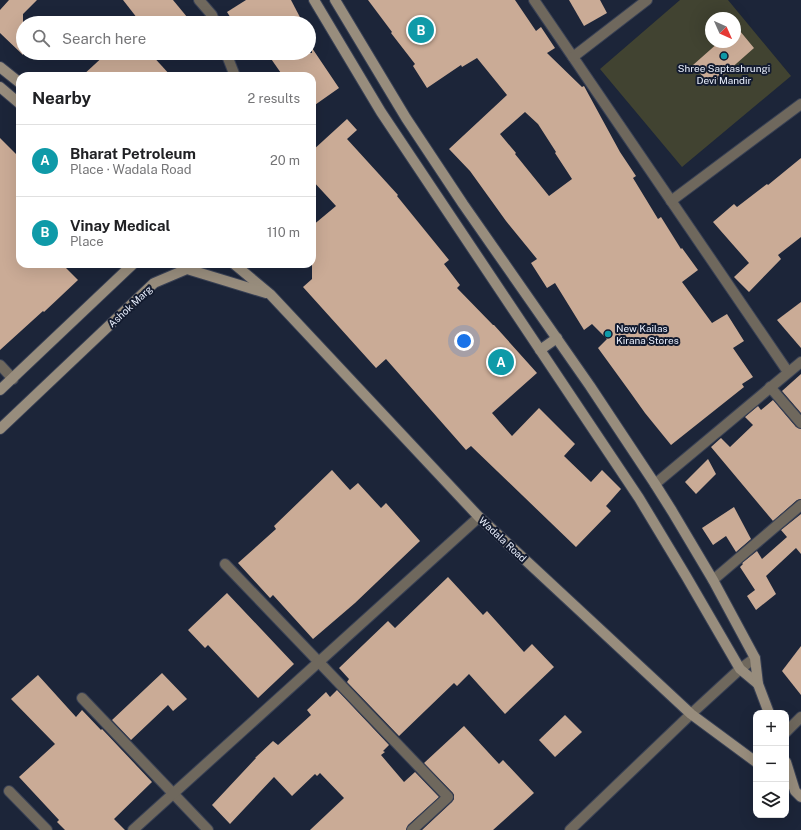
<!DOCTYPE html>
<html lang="en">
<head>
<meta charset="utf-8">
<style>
	body { margin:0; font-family:"Public Sans",sans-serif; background:#f2f2f2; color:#202124 }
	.controls { position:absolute; right:12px; bottom:12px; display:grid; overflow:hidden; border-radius:8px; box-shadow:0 4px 16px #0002 }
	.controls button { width:36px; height:36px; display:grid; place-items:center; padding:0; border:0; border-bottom:1px solid #e0e0e0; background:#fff; color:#202124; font:20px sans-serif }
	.compass { position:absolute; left:705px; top:12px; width:36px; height:36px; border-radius:50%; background:#fff; box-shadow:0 4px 16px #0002; rotate:135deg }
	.you { position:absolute; left:464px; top:341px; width:14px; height:14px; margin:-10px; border:3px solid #fff; border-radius:50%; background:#1a73e8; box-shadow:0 0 0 6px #1a73e833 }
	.badge { display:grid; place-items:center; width:26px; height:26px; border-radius:50%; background:#426a81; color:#fff; font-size:13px; font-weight:700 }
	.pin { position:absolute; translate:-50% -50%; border:2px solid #fff; box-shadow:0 1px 4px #0006 }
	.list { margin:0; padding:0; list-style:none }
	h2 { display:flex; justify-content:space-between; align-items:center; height:52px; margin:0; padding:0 16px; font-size:17px }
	h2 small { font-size:13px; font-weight:400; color:#757577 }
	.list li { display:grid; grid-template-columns:26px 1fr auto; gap:12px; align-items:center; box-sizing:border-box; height:72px; padding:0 16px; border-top:1px solid #e0e0e0 }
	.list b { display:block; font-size:15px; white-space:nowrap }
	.list p { margin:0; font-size:13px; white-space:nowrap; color:#757577 }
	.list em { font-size:13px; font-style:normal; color:#757577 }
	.icon { flex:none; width:22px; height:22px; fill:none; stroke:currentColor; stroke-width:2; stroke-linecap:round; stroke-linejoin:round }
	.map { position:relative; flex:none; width:801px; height:830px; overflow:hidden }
	.search { position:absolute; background:#fff; box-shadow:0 4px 16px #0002; left:16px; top:16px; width:300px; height:44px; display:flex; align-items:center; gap:10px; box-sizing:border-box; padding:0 14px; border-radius:22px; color:#757577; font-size:15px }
	.panel { position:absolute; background:#fff; box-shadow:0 4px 16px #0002; left:16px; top:72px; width:300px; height:196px; border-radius:12px }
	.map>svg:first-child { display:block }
</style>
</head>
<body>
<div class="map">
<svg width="801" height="830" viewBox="0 0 801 830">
	<rect width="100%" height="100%" fill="#1c2539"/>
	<path fill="#414331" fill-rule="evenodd" d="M680,0H728L791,76L682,167L600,69ZM711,18H735V42H711Z"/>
	<g fill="#caab96" fill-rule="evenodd">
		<polygon points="9,0 37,0 23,14 23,55 0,33 0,10"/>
		<polygon points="123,0 173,0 192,23 141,23"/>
		<polygon points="246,0 291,0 303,23 234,23 227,12"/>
		<path d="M368,0H515L536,31L541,27L555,48L547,53L582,87L584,86L620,152L636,176L633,178L658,219L661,217L681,249L682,248L698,270L682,282L712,323L727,314L744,341L733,348L753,377L742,384L744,387L671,445L645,413L630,392L598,348L607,339L592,324L584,330L555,283L547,288L531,263L537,259L506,221L470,171L449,149L507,95L477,58L462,67L461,65L427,88L413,66L415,64L391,33L392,32ZM525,112L538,124L556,152L555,153L572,179L549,196L515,154L516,153L500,134Z"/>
		<polygon points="569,0 600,0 607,13 584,26"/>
		<polygon points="735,25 754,48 711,86 693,65 719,42 735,42"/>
		<polygon points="312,48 339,88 312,107 312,76 283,76 267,53 312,53"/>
		<polygon points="107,53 150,53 171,76 82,76"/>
		<polygon points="347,119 357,130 347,139 398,195 397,196 449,260 444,264 460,285 457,288 493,325 494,325 537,373 492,413 512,436 539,408 575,444 564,456 591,482 602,470 621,489 606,506 611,511 576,547 471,446 466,450 386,359 376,368 303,287 312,279 312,226 336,206 312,180 312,151"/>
		<polygon points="0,138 20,158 20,264 62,264 78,280 44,312 43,311 0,350"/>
		<polygon points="801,158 801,237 778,255 781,259 749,292 734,277 749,263 713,222 734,204 737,207 767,184 768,185"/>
		<polygon points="801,302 801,348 777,320"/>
		<polygon points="801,374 801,413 782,391"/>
		<polygon points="773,400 796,427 801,429 801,499 797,500 773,521 711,447 721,438 730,447 753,425 745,417 758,406 761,410"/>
		<polygon points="708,459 716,474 696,494 685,482"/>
		<polygon points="332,470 350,490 358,483 381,508 386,503 420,541 355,603 313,639 273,595 270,598 238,563 276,529 274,526"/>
		<polygon points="734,507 751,539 736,552 726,536 713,545 702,528"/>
		<polygon points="801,514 801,554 796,548 766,576 776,594 756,610 747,596 755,590 740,567 743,564 742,563 757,551 762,559 787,537 781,530"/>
		<polygon points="448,577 483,615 487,611 524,652 532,644 554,667 505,714 469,674 457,686 454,683 399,736 347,682 349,679 339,668 388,621 395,628"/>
		<polygon points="227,593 294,664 258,698 208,645 205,648 188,630"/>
		<polygon points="801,646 801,695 782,671"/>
		<polygon points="162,673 187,699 173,711 168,705 131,740 112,720"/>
		<polygon points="38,675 76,717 82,710 101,730 102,729 152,782 114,819 125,830 65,830 57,822 59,820 19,777 55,744 11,699"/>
		<polygon points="337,690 389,745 383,751 385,752 381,755 404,782 415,772 439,797 408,825 406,830 310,830 344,798 320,773 317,776 315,774 292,796 274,777 230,824 212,805 256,758 255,758 273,741 278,745 311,715 307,710 326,692 330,697"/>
		<polygon points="565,715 582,732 555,757 539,740"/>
		<polygon points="464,726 499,764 503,760 534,793 493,830 422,830 452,802 454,799 454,795 453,793 424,763"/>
	</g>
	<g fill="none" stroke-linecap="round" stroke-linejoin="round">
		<defs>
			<g id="street">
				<polyline points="199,0 212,15 215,23"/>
				<polyline points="534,0 788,372"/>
				<polyline points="226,53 235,76"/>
				<polyline points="573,57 647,0"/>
				<polyline points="671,201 801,104"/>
				<polyline points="0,365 13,379"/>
				<polyline points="770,387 801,423"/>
				<polyline points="655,484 801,362"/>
				<polyline points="225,564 448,797 412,830"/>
				<polyline points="713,580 801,505"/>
				<polyline points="82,698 208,830"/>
				<polyline points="786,732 801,717"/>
				<polyline points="9,791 47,830"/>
				<polyline points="133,830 479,517"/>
				<polyline points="570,830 691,714 740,669 755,658"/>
			</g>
			<g id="secondary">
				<polyline points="314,0 381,112 639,498 686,576 740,669 758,684"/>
				<polyline points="335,0 406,118 463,204 590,386 655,484 672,511 713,580 755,658 758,684 769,713"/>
				<polyline points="0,67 20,83"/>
				<polyline points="0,87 20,104"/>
				<polyline points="234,264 270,294 479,517 691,714 756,762"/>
				<polyline points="540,350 557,338"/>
				<polyline points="0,390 133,264"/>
				<polyline points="0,429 154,283 187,269 266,293"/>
				<polyline points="786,762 795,791 801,797"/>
			</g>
		</defs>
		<use href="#street" stroke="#394155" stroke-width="12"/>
		<use href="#secondary" stroke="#394155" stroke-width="12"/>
		<use href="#street" stroke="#6f685d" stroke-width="10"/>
		<use href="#secondary" stroke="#988d7d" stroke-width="10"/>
	</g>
	<g fill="#0f9aa8" stroke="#131b2f" stroke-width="1.5">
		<circle cx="724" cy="56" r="4"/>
		<circle cx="608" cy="334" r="4"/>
	</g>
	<g text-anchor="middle" stroke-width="4" stroke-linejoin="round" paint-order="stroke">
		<g font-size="10" fill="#eaf0fe" stroke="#131b2f">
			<text x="724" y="72">Shree Saptashrungi<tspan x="724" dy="12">Devi Mandir</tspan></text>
			<text x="616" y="332" text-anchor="start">New Kailas<tspan x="616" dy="12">Kirana Stores</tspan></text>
		</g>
		<g font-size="10" fill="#eaf0fe" stroke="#131b2f">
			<text transform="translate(130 306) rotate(-43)" y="4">Ashok Marg</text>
			<text transform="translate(503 539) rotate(43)" y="4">Wadala Road</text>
		</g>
	</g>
</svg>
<div class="controls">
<button>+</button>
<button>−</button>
<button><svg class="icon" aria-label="layers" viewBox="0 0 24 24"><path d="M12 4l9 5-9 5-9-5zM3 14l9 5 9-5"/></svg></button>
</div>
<svg class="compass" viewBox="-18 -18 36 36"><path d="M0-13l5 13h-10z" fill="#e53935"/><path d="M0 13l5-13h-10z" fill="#757577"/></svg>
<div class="you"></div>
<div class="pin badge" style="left:501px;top:362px;background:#0f9aa8">A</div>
<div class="pin badge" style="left:421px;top:30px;background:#0f9aa8">B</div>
<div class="search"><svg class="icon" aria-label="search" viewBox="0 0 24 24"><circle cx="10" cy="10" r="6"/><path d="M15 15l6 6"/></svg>Search here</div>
<section class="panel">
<h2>Nearby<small>2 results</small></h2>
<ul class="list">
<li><span class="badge" style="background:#0f9aa8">A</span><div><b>Bharat Petroleum</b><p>Place · Wadala Road</p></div><em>20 m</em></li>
<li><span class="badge" style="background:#0f9aa8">B</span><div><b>Vinay Medical</b><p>Place</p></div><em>110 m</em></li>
</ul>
</section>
</div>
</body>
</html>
